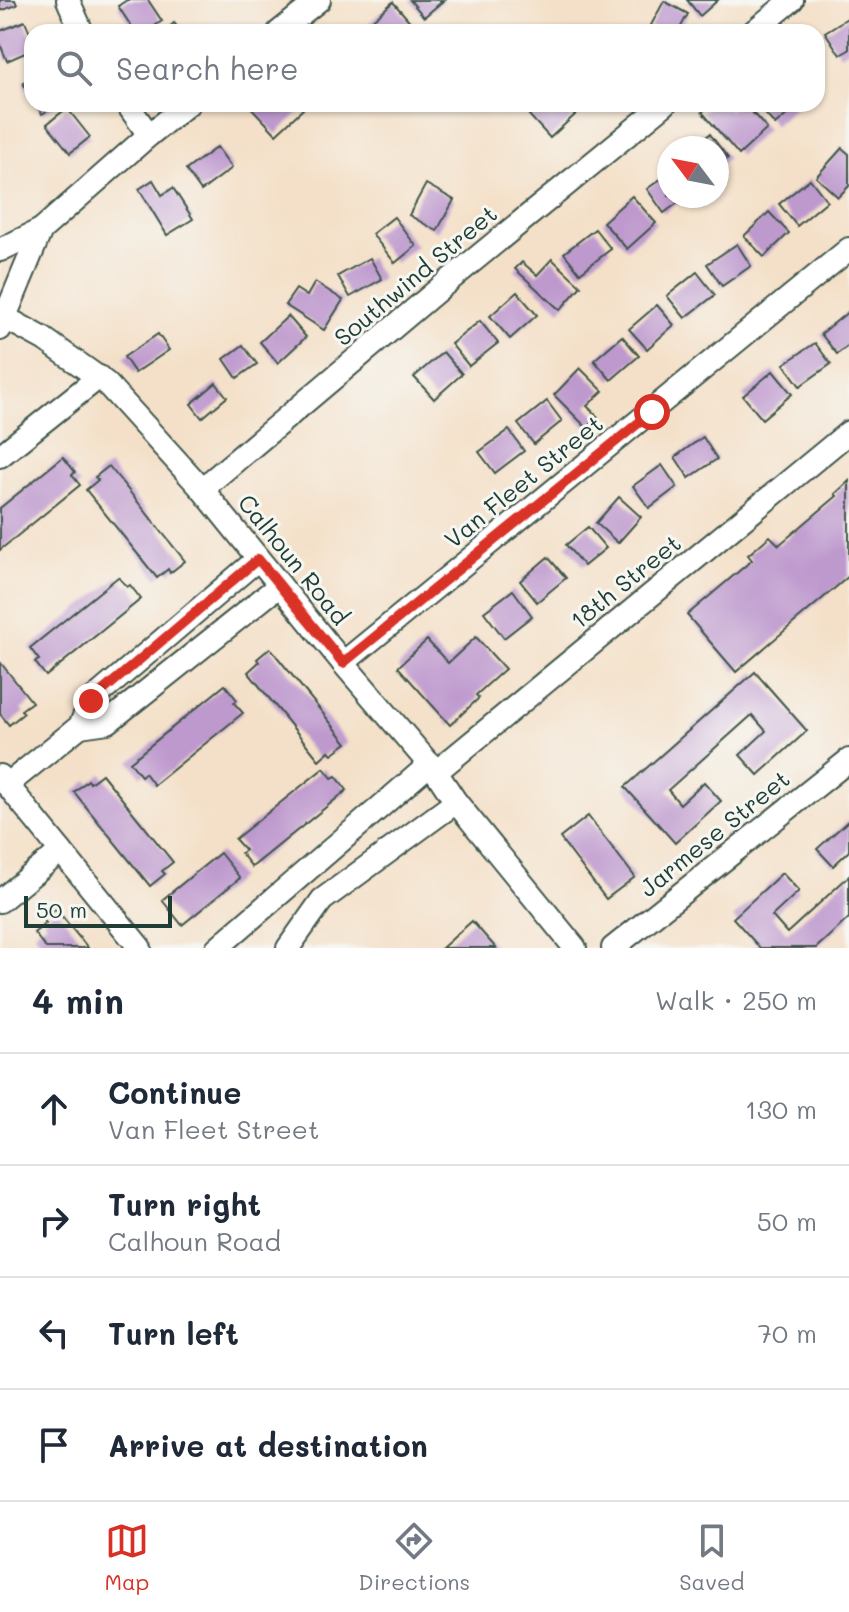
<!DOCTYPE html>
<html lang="en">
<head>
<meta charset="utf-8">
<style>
	body { margin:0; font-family:Mali,sans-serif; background:#f2f2f3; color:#1f2937 }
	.compass { position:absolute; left:657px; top:136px; width:72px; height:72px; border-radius:50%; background:#fff; box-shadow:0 2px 6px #0004; rotate:302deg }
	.scale { position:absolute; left:24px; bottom:20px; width:148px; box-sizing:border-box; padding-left:8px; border:4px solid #1f3d34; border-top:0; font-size:22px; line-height:28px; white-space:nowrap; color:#1f3d34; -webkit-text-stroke:6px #f6f6f2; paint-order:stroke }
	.stop { position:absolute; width:24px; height:24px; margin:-18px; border:6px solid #d93025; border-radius:50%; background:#fff }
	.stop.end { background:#d93025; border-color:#fff; box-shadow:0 2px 8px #0008 }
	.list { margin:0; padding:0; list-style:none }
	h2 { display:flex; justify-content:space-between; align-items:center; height:104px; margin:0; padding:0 32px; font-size:34px }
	h2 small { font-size:26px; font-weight:400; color:#747a83 }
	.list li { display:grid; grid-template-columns:52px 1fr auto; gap:24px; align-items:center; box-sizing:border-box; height:112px; padding:0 32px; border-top:2px solid #e0e1e3 }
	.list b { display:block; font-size:30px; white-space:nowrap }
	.list p { margin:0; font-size:26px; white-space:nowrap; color:#747a83 }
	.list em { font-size:26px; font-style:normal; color:#747a83 }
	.icon { flex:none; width:44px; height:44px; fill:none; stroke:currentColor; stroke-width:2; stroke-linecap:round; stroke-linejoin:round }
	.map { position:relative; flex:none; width:849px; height:948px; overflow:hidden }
	.search { position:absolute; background:#fff; box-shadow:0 2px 6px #0004; left:24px; right:24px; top:24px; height:88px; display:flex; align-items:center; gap:20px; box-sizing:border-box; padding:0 28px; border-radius:24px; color:#747a83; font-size:30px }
	.sheet { height:552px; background:#fff }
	nav { display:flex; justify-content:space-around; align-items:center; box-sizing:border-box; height:112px; border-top:2px solid #e0e1e3; background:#fff; font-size:22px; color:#747a83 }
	nav a { display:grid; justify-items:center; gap:4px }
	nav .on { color:#d93025 }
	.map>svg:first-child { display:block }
</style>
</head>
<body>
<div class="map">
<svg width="849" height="948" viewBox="0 0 849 948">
	<rect width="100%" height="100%" fill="#f6f6f2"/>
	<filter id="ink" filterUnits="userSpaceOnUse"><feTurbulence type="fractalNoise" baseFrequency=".0125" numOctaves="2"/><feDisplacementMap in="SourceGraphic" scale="16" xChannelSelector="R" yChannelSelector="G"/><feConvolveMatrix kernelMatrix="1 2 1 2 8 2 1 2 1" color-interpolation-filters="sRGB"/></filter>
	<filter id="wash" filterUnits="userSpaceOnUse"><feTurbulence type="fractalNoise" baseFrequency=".006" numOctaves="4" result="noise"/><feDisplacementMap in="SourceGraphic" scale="32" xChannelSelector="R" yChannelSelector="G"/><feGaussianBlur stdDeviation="1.8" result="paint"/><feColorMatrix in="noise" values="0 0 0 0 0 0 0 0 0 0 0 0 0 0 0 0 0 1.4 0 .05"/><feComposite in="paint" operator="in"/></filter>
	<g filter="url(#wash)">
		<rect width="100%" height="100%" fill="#f4e0c8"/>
		<g id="blocks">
			<g fill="#be99ce">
				<polygon points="0,0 15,0 17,5 0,11"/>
				<polygon points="127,0 148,0 162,21 146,32 135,32 118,6"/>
				<polygon points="410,0 444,0 424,17"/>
				<polygon points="687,0 718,0 700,16"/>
				<polygon points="664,1 688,14 678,32 660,32 650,27"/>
				<polygon points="393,2 413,25 405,32 375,32 368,24"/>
				<polygon points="849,17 849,50 840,55 825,32"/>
				<polygon points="25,21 32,38 32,50 7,61 0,44 0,31"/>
				<polygon points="174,23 182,32 164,32"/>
				<polygon points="32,77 32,98 23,83"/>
				<polygon points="36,104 59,104 42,114"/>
				<polygon points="248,104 297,104 303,109 276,134"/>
				<polygon points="540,104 567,104 576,114 550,138 529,115"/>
				<polygon points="711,104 723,104 729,110 736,104 745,104 767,129 739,155 702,112"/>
				<polygon points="757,104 799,104 775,125"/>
				<polygon points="67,108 90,137 70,153 47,124"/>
				<polygon points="710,134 728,158 717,166 717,148 691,148"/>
				<polygon points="217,147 232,168 201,191 186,170"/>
				<polygon points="842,148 849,154 849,186 838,197 816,177"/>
				<polygon points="669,173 669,196 687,196 664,213 647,189"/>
				<polygon points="810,179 827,201 797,226 779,204"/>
				<polygon points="153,180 162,195 173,188 193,219 167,235 139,189"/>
				<polygon points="426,184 454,200 437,231 409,215"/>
				<polygon points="632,196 656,223 627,249 603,222"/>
				<polygon points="769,212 789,233 764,257 744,236"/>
				<polygon points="394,217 416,246 395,263 372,234"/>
				<polygon points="595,229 611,249 580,273 564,253"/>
				<polygon points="737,244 751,266 722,286 707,264"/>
				<polygon points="370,258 382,279 350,297 338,276"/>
				<polygon points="552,259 581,286 560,310 515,269 522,262 537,275"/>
				<polygon points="697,272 715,295 685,318 667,296"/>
				<polygon points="315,282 343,300 324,330 285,305 296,289 307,296"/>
				<polygon points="517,292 537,315 510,339 490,316"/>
				<polygon points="657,305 674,325 647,349 629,329"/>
				<polygon points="849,311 849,345 837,354 821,334"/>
				<polygon points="288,316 306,337 278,363 260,342"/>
				<polygon points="480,321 498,343 469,366 451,344"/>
				<polygon points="158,334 169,350 135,373 124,357"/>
				<polygon points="622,336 639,356 611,380 594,360"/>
				<polygon points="815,343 831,364 800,386 784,364"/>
				<polygon points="243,345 257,364 237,378 224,359"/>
				<polygon points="443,352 462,374 434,399 414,377"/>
				<polygon points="580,368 603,391 587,406 598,417 587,428 554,395"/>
				<polygon points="773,371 792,394 762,419 743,396"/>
				<polygon points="216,383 227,397 202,418 191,404"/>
				<polygon points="547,401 562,421 534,444 518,424"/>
				<polygon points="509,430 524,451 495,473 479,452"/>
				<polygon points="703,437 717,459 689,478 675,457"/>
				<polygon points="63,457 75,472 72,475 80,485 0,550 0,508"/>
				<polygon points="662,465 677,487 649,508 633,486"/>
				<polygon points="109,466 185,561 170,573 168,569 157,578 86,490 98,480 95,477"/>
				<polygon points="849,481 849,576 736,672 687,615 752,560 748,555 770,536 779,545 837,496 835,494"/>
				<polygon points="619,497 641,517 618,543 596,523"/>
				<polygon points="588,527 606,548 584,566 566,545"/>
				<polygon points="548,557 566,578 537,602 520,581"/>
				<polygon points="118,577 127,587 130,585 141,599 46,676 35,662 39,660 30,648"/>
				<polygon points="513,590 532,616 504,638 484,612"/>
				<polygon points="476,637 505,669 476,695 479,698 450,725 398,667 427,640 448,663"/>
				<polygon points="270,648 347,743 332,754 329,751 319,760 248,672 259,662 257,659"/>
				<polygon points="0,662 32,702 21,710 24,713 9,725 0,714"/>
				<polygon points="755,672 807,731 758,775 740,755 766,731 752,715 668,790 680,804 704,782 721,801 675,843 625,787"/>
				<polygon points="225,685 237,700 234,703 243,713 154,785 145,773 141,776 130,762"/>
				<polygon points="324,768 332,778 336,776 347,790 252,867 241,853 245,850 235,839"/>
				<polygon points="102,774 173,862 162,871 165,874 150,886 74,792 88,780 90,783"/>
				<polygon points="588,816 635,877 606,899 560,838"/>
				<polygon points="849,820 849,851 833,866 817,849"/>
				<polygon points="220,853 240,878 182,925 162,900"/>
				<polygon points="782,873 799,891 772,916 787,933 849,876 849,918 816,948 760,948 733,918"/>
				<polygon points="56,909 88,948 46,948 34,933 46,923 43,920"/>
				<polygon points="472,921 496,948 442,948"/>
			</g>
		</g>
	</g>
	<g filter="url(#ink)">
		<use href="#blocks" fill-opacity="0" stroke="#3f554a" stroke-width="2"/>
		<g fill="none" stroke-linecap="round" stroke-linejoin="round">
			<defs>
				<g id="minor">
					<polyline points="68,0 82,32"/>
					<polyline points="279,32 319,0"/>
					<polyline points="753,32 792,0"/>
					<polyline points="127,104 149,135"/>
					<polyline points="0,250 41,230"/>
					<polyline points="0,315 44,339 106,383 202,489 343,663 436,772 456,802 575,948"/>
					<polyline points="0,329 41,230 149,135 188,104"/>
					<polyline points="0,456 99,377"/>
					<polyline points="202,489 452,278 665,104"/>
					<polyline points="343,663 849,249"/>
					<polyline points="80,726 108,722 280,585"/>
					<polyline points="436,772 849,432"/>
					<polyline points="0,776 61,851 0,901"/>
					<polyline points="7,785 80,726 91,701 258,559"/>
					<polyline points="61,851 140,948"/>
					<polyline points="217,948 430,764"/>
					<polyline points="288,948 322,900 456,802"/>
					<polyline points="613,948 849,760"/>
				</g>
			</defs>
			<use href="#minor" stroke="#3f554a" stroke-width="26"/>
			<use href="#minor" stroke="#fff" stroke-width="22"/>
		</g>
	</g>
	<g fill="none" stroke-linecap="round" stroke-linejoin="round" filter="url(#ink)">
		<polyline stroke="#d93025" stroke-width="10" points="91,701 258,559 343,663 652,412"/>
	</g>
	<g text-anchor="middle" stroke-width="6" stroke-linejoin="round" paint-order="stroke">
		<g font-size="24" fill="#1f3d34" stroke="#f6f6f2">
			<text transform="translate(416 276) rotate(-40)" y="8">Southwind Street</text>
			<text transform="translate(524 482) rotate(-39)" y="8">Van Fleet Street</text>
			<text transform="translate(293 560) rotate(51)" y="8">Calhoun Road</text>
			<text transform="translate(626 582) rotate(-39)" y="8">18th Street</text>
			<text transform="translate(715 834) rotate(-39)" y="8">Jarmese Street</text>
		</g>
	</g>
</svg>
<svg class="compass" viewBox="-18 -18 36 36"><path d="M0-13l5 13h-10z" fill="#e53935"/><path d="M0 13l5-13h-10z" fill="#747a83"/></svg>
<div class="scale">50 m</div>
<div class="stop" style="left:652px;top:412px"></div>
<div class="stop end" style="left:91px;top:701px"></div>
<div class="search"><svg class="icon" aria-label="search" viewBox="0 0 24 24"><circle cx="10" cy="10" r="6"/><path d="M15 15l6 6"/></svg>Search here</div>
</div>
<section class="sheet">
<h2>4 min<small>Walk · 250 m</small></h2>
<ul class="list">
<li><svg class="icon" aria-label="ahead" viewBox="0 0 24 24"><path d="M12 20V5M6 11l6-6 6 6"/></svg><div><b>Continue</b><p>Van Fleet Street</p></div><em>130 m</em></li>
<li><svg class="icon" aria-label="right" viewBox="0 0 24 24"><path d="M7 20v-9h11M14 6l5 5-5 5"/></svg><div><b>Turn right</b><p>Calhoun Road</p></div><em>50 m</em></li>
<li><svg class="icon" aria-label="left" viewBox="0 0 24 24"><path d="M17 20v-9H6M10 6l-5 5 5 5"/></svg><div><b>Turn left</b></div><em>70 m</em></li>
<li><svg class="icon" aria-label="arrive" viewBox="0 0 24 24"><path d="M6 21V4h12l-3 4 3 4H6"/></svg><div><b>Arrive at destination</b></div></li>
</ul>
</section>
<nav>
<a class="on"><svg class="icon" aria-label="map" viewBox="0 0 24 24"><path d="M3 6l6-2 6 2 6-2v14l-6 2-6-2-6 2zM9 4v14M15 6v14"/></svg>Map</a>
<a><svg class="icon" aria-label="directions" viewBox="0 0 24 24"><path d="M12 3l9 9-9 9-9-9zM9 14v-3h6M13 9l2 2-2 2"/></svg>Directions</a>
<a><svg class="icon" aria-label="saved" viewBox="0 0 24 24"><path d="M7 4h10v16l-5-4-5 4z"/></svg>Saved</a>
</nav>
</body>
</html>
